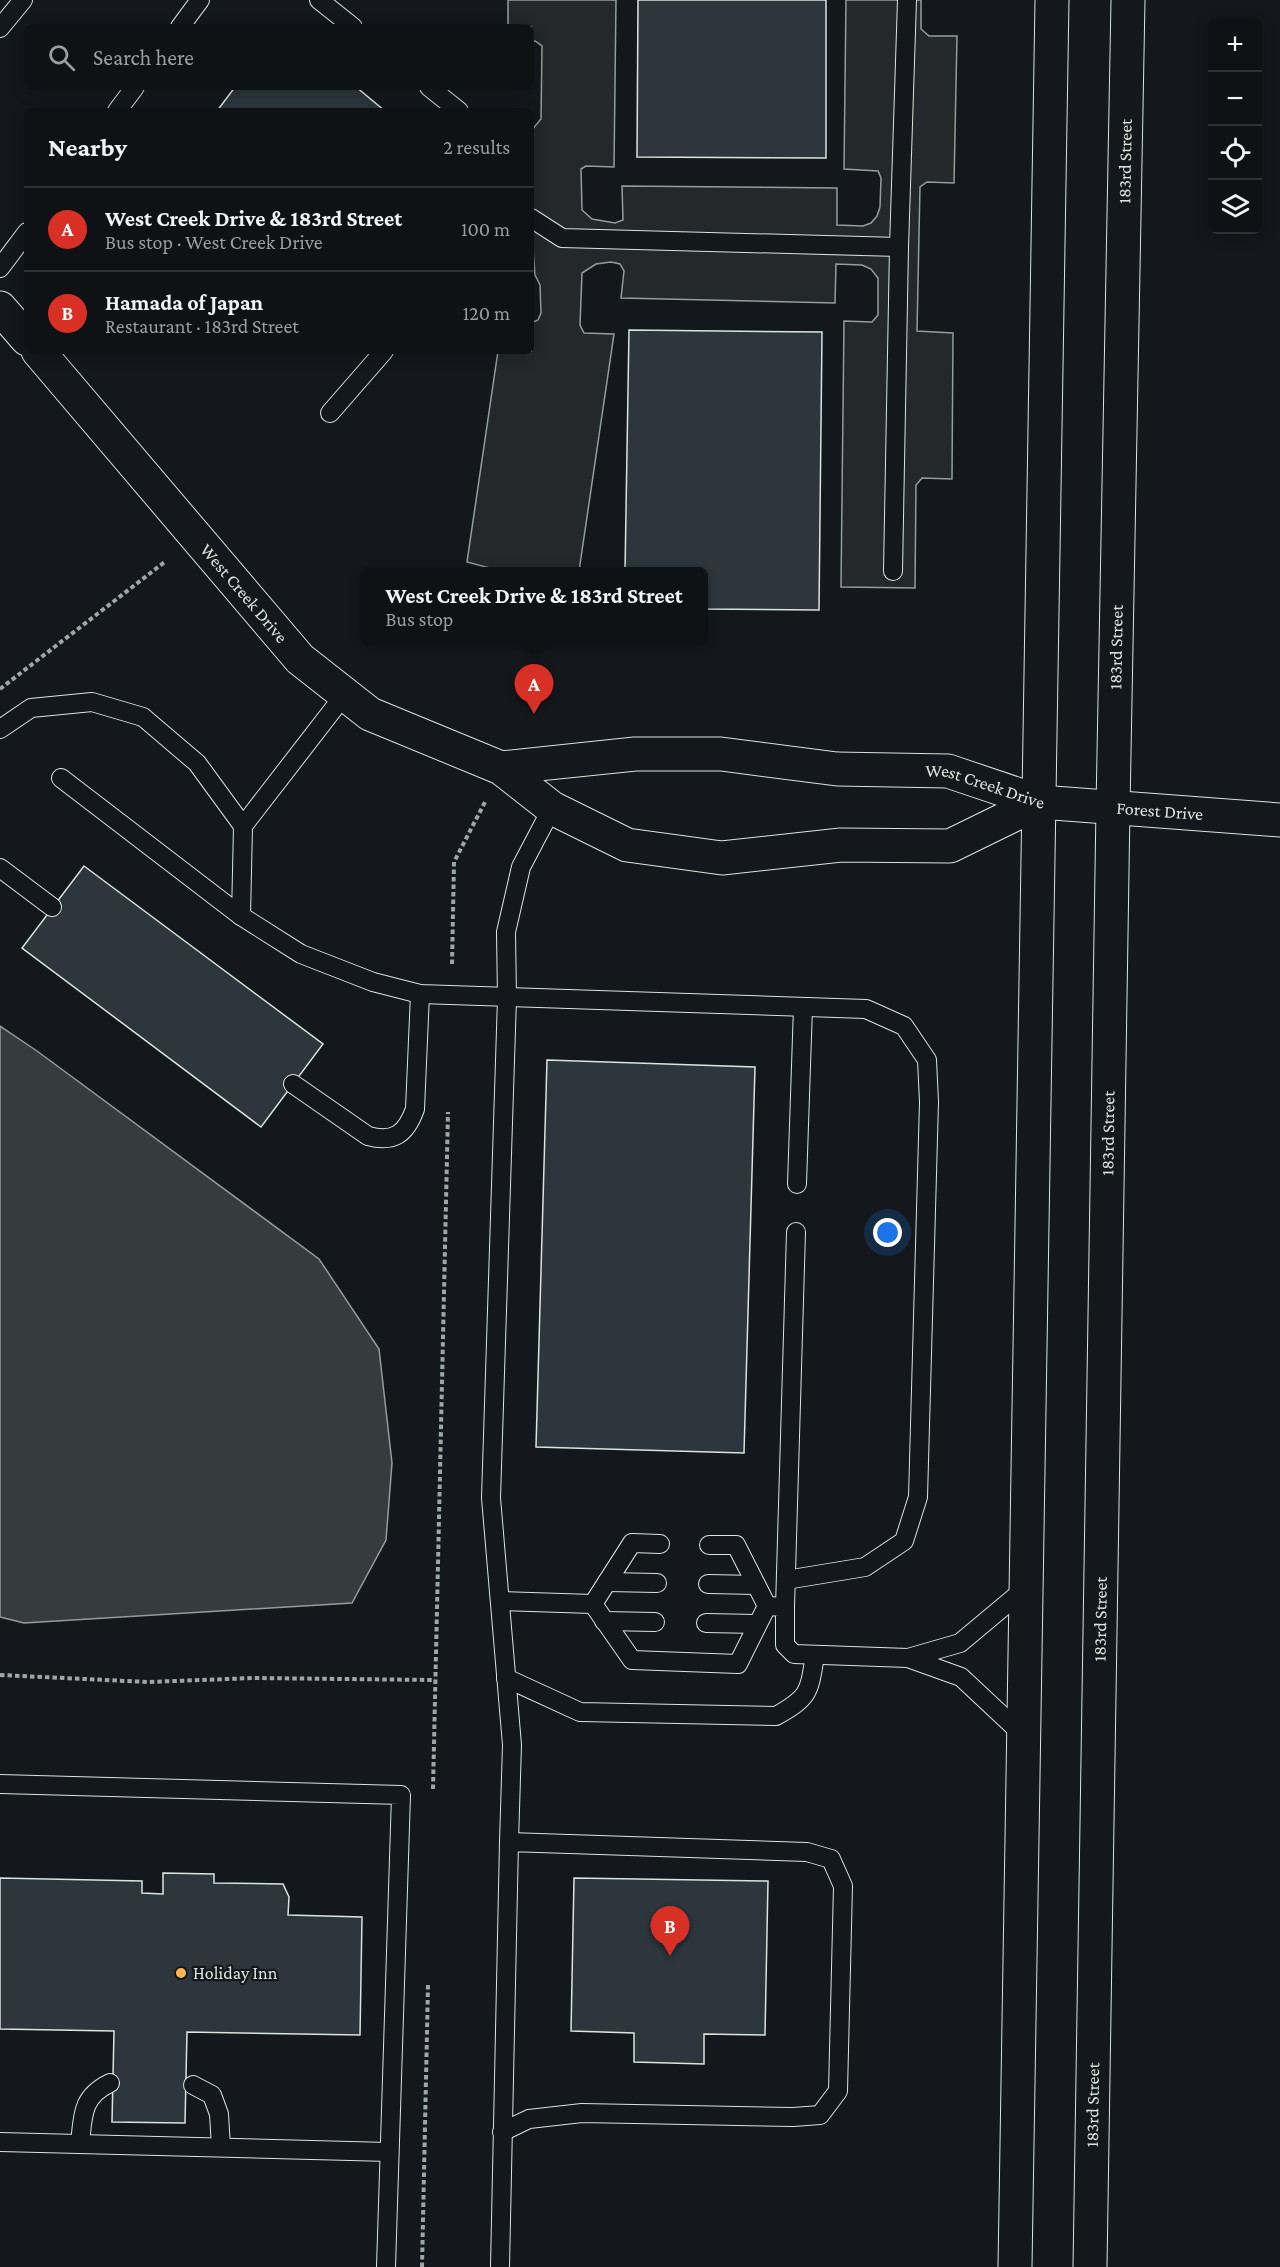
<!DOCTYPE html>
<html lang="en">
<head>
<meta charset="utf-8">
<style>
	body { margin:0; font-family:"Crimson Pro",serif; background:#181b1e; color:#f1f3f6 }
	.controls { position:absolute; right:18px; top:18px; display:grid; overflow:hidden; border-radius:9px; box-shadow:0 3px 15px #0003 }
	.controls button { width:54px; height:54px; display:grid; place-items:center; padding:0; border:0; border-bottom:2px solid #2f3234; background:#0f1215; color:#f1f3f6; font:30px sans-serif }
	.you { position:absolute; left:888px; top:1233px; width:21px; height:21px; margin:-15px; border:4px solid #fff; border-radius:50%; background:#1a73e8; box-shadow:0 0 0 9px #1a73e833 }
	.badge { display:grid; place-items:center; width:39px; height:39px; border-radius:50%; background:#d93025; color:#fff; font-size:20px; font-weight:700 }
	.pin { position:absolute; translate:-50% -50px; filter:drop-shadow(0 2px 3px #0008) }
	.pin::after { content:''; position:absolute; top:32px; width:21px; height:18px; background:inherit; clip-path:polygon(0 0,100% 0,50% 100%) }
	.popup { position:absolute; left:360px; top:567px; width:348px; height:78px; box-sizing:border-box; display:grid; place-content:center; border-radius:9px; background:#0f1215; filter:drop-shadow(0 2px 4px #0005); font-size:20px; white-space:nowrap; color:#9b9ea0 }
	.popup b { font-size:22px; color:#f1f3f6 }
	.popup::after { content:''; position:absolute; left:50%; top:100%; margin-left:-12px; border:12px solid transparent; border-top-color:#0f1215 }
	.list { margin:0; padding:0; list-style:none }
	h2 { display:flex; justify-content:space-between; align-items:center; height:78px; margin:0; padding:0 24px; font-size:26px }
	h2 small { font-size:20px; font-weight:400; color:#9b9ea0 }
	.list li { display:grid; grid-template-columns:39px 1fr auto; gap:18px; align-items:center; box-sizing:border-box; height:84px; padding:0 24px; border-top:2px solid #2f3234 }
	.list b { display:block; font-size:22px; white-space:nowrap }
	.list p { margin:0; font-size:20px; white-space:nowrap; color:#9b9ea0 }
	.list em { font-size:20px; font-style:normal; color:#9b9ea0 }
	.icon { flex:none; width:33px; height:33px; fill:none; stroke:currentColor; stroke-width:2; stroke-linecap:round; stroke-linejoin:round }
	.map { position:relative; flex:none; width:1280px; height:2267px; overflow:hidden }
	.search { position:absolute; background:#0f1215; box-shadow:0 3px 15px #0003; left:24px; top:24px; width:510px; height:66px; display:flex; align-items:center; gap:15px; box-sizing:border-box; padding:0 21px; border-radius:9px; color:#9b9ea0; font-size:22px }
	.panel { position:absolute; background:#0f1215; box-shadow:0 3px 15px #0003; left:24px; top:108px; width:510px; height:246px; border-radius:9px }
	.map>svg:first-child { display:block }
</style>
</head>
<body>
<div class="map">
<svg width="1280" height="2267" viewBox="0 0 1280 2267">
	<rect width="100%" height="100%" fill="#14181c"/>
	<polygon fill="#24282b" stroke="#939e99" stroke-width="1.5" points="508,0 616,0 614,167 586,166 581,169 582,210 592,219 615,223 623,220 622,186 837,188 837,225 863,226 871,223 877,216 880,207 881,178 878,171 844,169 846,0 921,0 921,29 929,36 957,36 954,183 927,182 920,187 917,331 953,333 952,479 922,478 916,485 915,588 841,587 844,321 872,322 878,315 878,278 871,269 862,265 836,264 835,303 621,298 624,271 620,264 611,262 596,264 582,273 580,325 584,333 614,334 579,571 501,571 467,562 498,351 531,351 531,323 538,320 541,313 540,285 535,275 531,225 531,131 541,119 542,46 535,41 531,41 531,27 508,27"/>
	<polygon fill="#363b3e" stroke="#939e99" stroke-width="1.5" points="0,1026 37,1051 319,1259 379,1349 392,1463 386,1540 352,1603 24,1623 0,1617"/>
	<g fill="#2c363c" stroke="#d8e6dc" stroke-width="1.5">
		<polygon points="638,0 826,0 826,158 637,157"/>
		<polygon points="235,87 356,87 385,111 217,111"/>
		<polygon points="629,330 822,332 819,610 704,609 704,572 625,572"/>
		<polygon points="84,866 323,1044 261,1127 22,948"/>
		<polygon points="547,1060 755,1067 744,1453 536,1447"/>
		<polygon points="163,1873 214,1874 214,1883 283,1884 289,1897 288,1915 362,1917 360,2035 187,2032 185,2123 112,2122 114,2031 0,2029 0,1878 142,1881 142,1893 163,1894"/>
		<polygon points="574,1878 768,1881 765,2035 704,2034 704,2064 634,2062 634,2033 571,2031"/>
	</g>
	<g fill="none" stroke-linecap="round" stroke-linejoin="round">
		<defs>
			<g id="lane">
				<polyline points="319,0 353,27"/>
				<polyline points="180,27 200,0"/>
				<polyline points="0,28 23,0"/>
				<polyline points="429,87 459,111"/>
				<polyline points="117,111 135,87"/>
				<polyline points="531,218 562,238 899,247"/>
				<polyline points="0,268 27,232"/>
				<polyline points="330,413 384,351"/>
				<polyline points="893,571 899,247 907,0"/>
				<polyline points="0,729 31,708 92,702 143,717 197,763 243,826"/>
				<polyline points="61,778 241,916 301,954 373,982 420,994 866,1009 904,1026 927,1060 929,1102 918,1497 904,1541 865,1567 786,1580"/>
				<polyline points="0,868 52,907"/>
				<polyline points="241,916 243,826 345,694"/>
				<path d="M293,1084L368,1136C394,1143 406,1134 415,1109L420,994"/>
				<polyline points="797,1184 803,1007"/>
				<polyline points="709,1545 736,1545 767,1606"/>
				<polyline points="607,1582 657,1583"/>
				<polyline points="708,1584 756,1585"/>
				<polyline points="500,1601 593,1604"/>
				<polyline points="593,1604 632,1660 738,1664 767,1606"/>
				<polyline points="593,1604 632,1543 660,1544"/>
				<polyline points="767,1606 785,1607 785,1645 794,1654 908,1658 960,1643 1027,1587"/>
				<polyline points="785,1607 796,1232"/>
				<polyline points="604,1621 655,1622"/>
				<polyline points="706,1623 757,1624"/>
				<polyline points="908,1658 961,1677 1024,1736"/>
				<path d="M506,1678L580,1712L776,1716C810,1697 809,1692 815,1655"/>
				<polyline points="0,1784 401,1795 386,2267"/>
				<polyline points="509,1842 512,1745 491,1498 507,998 506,932 521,867 552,808"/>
				<polyline points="193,2085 212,2095 219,2114 221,2147"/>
				<polyline points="0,2142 389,2152"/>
				<path d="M80,2144C83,2116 81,2097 110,2083"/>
				<polyline points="500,2267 509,1842 807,1852 831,1859 843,1886 838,2091 820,2115 793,2117 582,2113 529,2119 502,2132"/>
			</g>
			<g id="street">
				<polyline points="0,308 27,339"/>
				<path id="s1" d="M38,351L300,659L370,714L501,768L552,808L627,845L722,858L841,845L950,846L1040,802"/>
				<path id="s2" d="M501,768L635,754H721L837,769L948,771L1040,802L1280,820"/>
			</g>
			<g id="secondary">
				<polyline points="1015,2267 1052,0"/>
				<path id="s3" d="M1090,2267L1113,808L1128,0"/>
			</g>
		</defs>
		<use href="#lane" stroke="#d8e6dc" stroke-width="20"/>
		<use href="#street" stroke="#d8e6dc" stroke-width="35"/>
		<use href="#secondary" stroke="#d8e6dc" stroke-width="35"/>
		<g stroke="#9da8a2" stroke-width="4" stroke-dasharray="4.5 3" stroke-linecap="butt">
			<polyline points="0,689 166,561"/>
			<polyline points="452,964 454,862 485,802"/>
			<polyline points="0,1675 148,1682 254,1678 435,1680"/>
			<polyline points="433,1789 448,1112"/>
			<polyline points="422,2267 428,1985"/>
		</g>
		<use href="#lane" stroke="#14181c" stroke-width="18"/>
		<use href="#street" stroke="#14181c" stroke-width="33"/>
		<use href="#secondary" stroke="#14181c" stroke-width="33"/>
	</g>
	<circle fill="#ffb74d" stroke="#14181c" stroke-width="2" cx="181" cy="1973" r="6"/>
	<g text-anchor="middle" stroke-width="4.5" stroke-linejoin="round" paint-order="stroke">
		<g font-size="18" fill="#d8e6dc" stroke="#14181c">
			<text dy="6" stroke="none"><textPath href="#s3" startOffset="2106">183rd Street</textPath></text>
			<text dy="6" stroke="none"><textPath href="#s1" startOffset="318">West Creek Drive</textPath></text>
			<text dy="6" stroke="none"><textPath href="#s3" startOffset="1620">183rd Street</textPath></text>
			<text dy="6" stroke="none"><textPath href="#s2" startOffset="488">West Creek Drive</textPath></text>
			<text dy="6" stroke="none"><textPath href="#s2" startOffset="666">Forest Drive</textPath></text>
			<text dy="6" stroke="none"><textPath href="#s3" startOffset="1134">183rd Street</textPath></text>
			<text dy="6" stroke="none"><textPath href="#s3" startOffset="648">183rd Street</textPath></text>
			<text dy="6" stroke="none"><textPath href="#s3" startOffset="162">183rd Street</textPath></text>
		</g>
		<g font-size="18" fill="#d8e6dc" stroke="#14181c" text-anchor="start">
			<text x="193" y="1979">Holiday Inn</text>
		</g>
	</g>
</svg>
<div class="controls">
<button>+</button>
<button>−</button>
<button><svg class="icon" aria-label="locate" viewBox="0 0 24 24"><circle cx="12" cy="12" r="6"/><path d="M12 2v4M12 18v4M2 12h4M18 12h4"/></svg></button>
<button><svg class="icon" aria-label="layers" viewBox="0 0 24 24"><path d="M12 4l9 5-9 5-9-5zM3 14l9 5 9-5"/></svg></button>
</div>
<div class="you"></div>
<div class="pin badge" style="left:534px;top:714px">A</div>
<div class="popup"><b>West Creek Drive &amp; 183rd Street</b>Bus stop</div>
<div class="pin badge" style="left:670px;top:1956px">B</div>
<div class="search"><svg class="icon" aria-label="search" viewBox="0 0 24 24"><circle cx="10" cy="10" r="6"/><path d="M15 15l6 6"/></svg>Search here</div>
<section class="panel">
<h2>Nearby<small>2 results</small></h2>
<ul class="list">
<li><span class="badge">A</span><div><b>West Creek Drive &amp; 183rd Street</b><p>Bus stop · West Creek Drive</p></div><em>100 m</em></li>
<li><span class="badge">B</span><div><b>Hamada of Japan</b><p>Restaurant · 183rd Street</p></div><em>120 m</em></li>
</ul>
</section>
</div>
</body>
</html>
